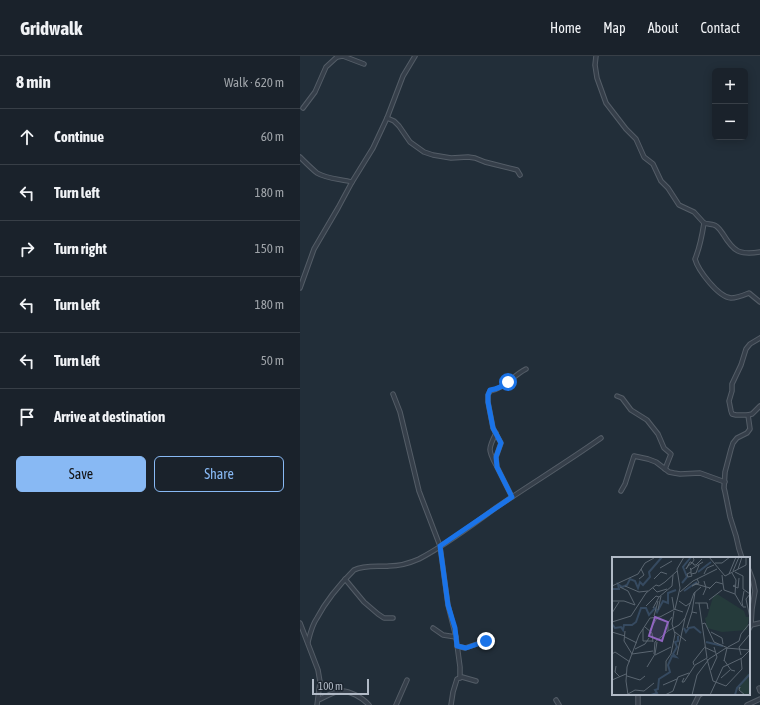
<!DOCTYPE html>
<html lang="en">
<head>
<meta charset="utf-8">
<style>
	body { margin:0; font-family:"Asap Condensed",sans-serif; background:#232a33; color:#f1f3f6 }
	.controls { position:absolute; right:12px; top:12px; display:grid; overflow:hidden; border-radius:6px; box-shadow:0 2px 10px #0003 }
	.controls button { width:36px; height:36px; display:grid; place-items:center; padding:0; border:0; border-bottom:1px solid #383f47; background:#1a222b; color:#f1f3f6; font:20px sans-serif }
	.scale { position:absolute; left:12px; bottom:10px; width:57px; box-sizing:border-box; padding-left:4px; border:2px solid #b1bac6; border-top:0; font-size:11px; line-height:14px; white-space:nowrap; color:#b1bac6; -webkit-text-stroke:3px #1b242e; paint-order:stroke }
	.stop { position:absolute; width:12px; height:12px; margin:-9px; border:3px solid #1a73e8; border-radius:50%; background:#fff }
	.stop.end { background:#1a73e8; border-color:#fff; box-shadow:0 1px 4px #0008 }
	.list { margin:0; padding:0; list-style:none }
	h2 { display:flex; justify-content:space-between; align-items:center; height:52px; margin:0; padding:0 16px; font-size:17px }
	h2 small { font-size:13px; font-weight:400; color:#9fa4a9 }
	.list li { display:grid; grid-template-columns:26px 1fr auto; gap:12px; align-items:center; box-sizing:border-box; height:56px; padding:0 16px; border-top:1px solid #383f47 }
	.list b { display:block; font-size:15px; white-space:nowrap }
	.list em { font-size:13px; font-style:normal; color:#9fa4a9 }
	.actions { display:flex; gap:8px; padding:12px 16px }
	.actions a { flex:1; padding:9px 0; border:1px solid #88b9f4; border-radius:6px; text-align:center; font-size:14px; color:#88b9f4 }
	.actions .main { background:#88b9f4; color:#111 }
	.icon { flex:none; width:22px; height:22px; fill:none; stroke:currentColor; stroke-width:2; stroke-linecap:round; stroke-linejoin:round }
	.map { position:relative; flex:none; width:460px; height:649px; overflow:hidden }
	header { display:flex; align-items:center; gap:24px; box-sizing:border-box; height:56px; padding:0 20px; background:#1a222b; border-bottom:1px solid #383f47 }
	header strong { font-size:19px }
	nav { display:flex; gap:22px; margin-inline-start:auto; font-size:14px }
	main { display:flex }
	aside { flex:1; background:#1a222b }
	.map>svg:first-child { display:block }
</style>
</head>
<body>
<header>
<strong>Gridwalk</strong>
<nav><a>Home</a><a>Map</a><a>About</a><a>Contact</a></nav>
</header>
<main>
<aside>
<h2>8 min<small>Walk · 620 m</small></h2>
<ul class="list">
<li><svg class="icon" aria-label="ahead" viewBox="0 0 24 24"><path d="M12 20V5M6 11l6-6 6 6"/></svg><div><b>Continue</b></div><em>60 m</em></li>
<li><svg class="icon" aria-label="left" viewBox="0 0 24 24"><path d="M17 20v-9H6M10 6l-5 5 5 5"/></svg><div><b>Turn left</b></div><em>180 m</em></li>
<li><svg class="icon" aria-label="right" viewBox="0 0 24 24"><path d="M7 20v-9h11M14 6l5 5-5 5"/></svg><div><b>Turn right</b></div><em>150 m</em></li>
<li><svg class="icon" aria-label="left" viewBox="0 0 24 24"><path d="M17 20v-9H6M10 6l-5 5 5 5"/></svg><div><b>Turn left</b></div><em>180 m</em></li>
<li><svg class="icon" aria-label="left" viewBox="0 0 24 24"><path d="M17 20v-9H6M10 6l-5 5 5 5"/></svg><div><b>Turn left</b></div><em>50 m</em></li>
<li><svg class="icon" aria-label="arrive" viewBox="0 0 24 24"><path d="M6 21V4h12l-3 4 3 4H6"/></svg><div><b>Arrive at destination</b></div></li>
</ul>
<div class="actions"><a class="main">Save</a><a>Share</a></div>
</aside>
<div class="map">
<svg width="460" height="649" viewBox="0 0 460 649">
	<rect width="100%" height="100%" fill="#222e39"/>
	<g fill="none" stroke-linecap="round" stroke-linejoin="round">
		<defs>
			<g id="minor">
				<path d="M296,0L295,9L297,22L306,47L326,73L336,83L344,101L353,108L361,125L368,132L379,149L394,156L404,167C407,168 411,168 414,169C418,170 420,174 423,178C434,196 439,199 460,196"/>
				<polyline points="37,1 43,0 64,8"/>
				<polyline points="3,52 15,36 26,11 38,0"/>
				<polyline points="87,62 94,65 99,70 110,86 124,96 133,99 151,102 168,101 175,102 185,106 217,114 220,119"/>
				<path d="M0,101C5,106 11,112 17,117C27,123 41,123 52,126"/>
				<path d="M404,167C402,180 400,191 395,203C398,214 418,241 431,242C437,242 444,239 449,237L460,246"/>
				<polyline points="0,232 14,193 38,152 52,126 73,92 87,62 103,20 115,0"/>
				<polyline points="460,282 450,288 446,293 441,309 432,328 432,335 429,345 431,355 432,358 436,359 448,359 452,358 460,350"/>
				<polyline points="93,338 100,356 119,435 140,490 148,549 156,581 143,579 133,572"/>
				<polyline points="317,340 322,342 331,354 347,364 358,378 364,392 371,398 365,413"/>
				<path d="M196,377C188,393 188,394 196,409"/>
				<polyline points="321,435 325,428 334,400 348,403 356,406 369,416 374,417 380,418 400,417 425,426"/>
				<path d="M212,441L197,411L196,401L201,387L193,372L188,346V339L190,335C206,332 212,320 226,313"/>
				<polyline points="442,502 439,493 436,480 430,461 425,436 424,432 425,416 431,393 433,387 437,382 447,377 450,373 448,359"/>
				<polyline points="449,514 453,525 455,535 452,553 451,569 449,573"/>
				<polyline points="45,523 64,546 78,558 84,562 93,562"/>
				<polyline points="0,567 18,614 20,626 17,649"/>
				<polyline points="451,569 460,567"/>
				<polyline points="156,581 160,611 160,622"/>
				<path d="M8,586C10,578 12,569 17,562C26,545 40,528 54,514C64,509 78,511 89,510C100,510 110,507 119,503C146,489 172,469 197,451C231,428 267,406 301,382"/>
				<polyline points="157,590 165,592 186,585"/>
				<polyline points="459,632 460,635"/>
				<path d="M18,644C25,641 33,636 40,635C49,634 63,642 69,649"/>
				<polyline points="256,644 259,649"/>
				<polyline points="96,649 107,624"/>
				<polyline points="151,649 153,636 157,623 162,621 176,625"/>
				<polyline points="338,649 338,638"/>
				<polyline points="394,649 399,639 401,638"/>
				<polyline points="447,649 460,643"/>
			</g>
		</defs>
		<use href="#minor" stroke="#545d67" stroke-width="5.5"/>
		<use href="#minor" stroke="#363f4a" stroke-width="3.5"/>
	</g>
	<g fill="none" stroke-linecap="round" stroke-linejoin="round">
		<path stroke="#1a73e8" stroke-width="5" d="M186,585L166,592L157,590L155,572L148,549L140,490L212,441L197,411L196,401L201,387L193,372L188,346V339L190,334C197,333 202,331 208,326"/>
	</g>
	<g transform="translate(312 501)">
		<rect width="138" height="138" fill="#222e39"/>
		<path d="M105,37L132,54L134,60H137L135,73L110,75L95,71L93,61L95,60L101,40ZM136,116L138,138H131L126,131Z" fill="#253b3b"/>
		<path fill="none" stroke="#364a60" stroke-width="2" d="M86,15L99,5M70,26L75,20L71,10L79,0M0,32H7L6,27L10,30L15,28L18,22L23,24L26,31L28,25L31,28L38,20L37,15L50,0M72,34L85,25M0,67L3,71L9,70L11,73L12,68H20L24,65L29,51H34L37,58L43,51L45,55L51,44L56,46V36L64,33M72,71L74,75L77,71L82,70L89,76M94,85L111,89M39,138L45,136L43,133L46,132L47,122L58,115L56,108L60,99L64,100L61,97L65,90L63,85L66,84V79M123,138L125,131L138,117"/>
		<path fill="none" stroke="#5b6671" stroke-width="1" d="M81,0L82,3L80,6L76,9L74,12L78,5H79L80,6H81L82,8H84L90,2M97,0L113,19L134,8V0M103,6H110L118,0M48,11L60,4M78,11L79,12V17L80,19L76,20L75,17L79,15M126,12L130,0M78,13L91,5M121,14L127,0M123,15L131,19V32L138,37M120,16L124,23L123,37L130,49M79,17L84,16L87,8M92,17L95,11L102,8M117,17L124,0M27,22L32,18L29,12M42,22L49,15L55,17M85,26L80,29L87,26L85,22M84,27L98,31M111,27L112,33L123,37M123,28L121,29L126,31L127,21M0,29L26,17L33,6L42,1M13,29L27,35L36,34M8,30L16,34L23,48M41,31L45,35L55,32M97,32L104,25L111,27L110,18M132,34L130,45L131,50H134M68,35L81,24L105,12M83,35L80,55L85,56M138,37L134,42L138,61M91,38L94,31L92,24M60,40L62,52L71,55M97,43L110,33M0,44H12L23,48M67,44L74,49L78,46M83,46H95L96,52M87,46L95,101M34,49L44,39L47,40M41,51L47,40L60,29L61,18M46,53L49,39M0,56L7,45M42,59L46,44M0,65L19,59L34,36L44,28L47,29L53,25L65,14M90,67L93,66L102,85L116,91M67,68L73,61L82,36L89,30M33,70L40,76L41,85M75,71L80,55M31,72V84H41M38,73L45,61M13,74L12,84L20,97L41,94M56,74L67,68M0,75L13,79M63,75L74,84M99,75L110,81L111,87M13,80L25,86M92,90L103,95M116,90L127,84L129,77L138,66M23,92L33,87L37,81M0,97L3,95L18,105M42,97L43,85L56,74V66L60,60M43,98L59,90M65,98L73,61M129,98L127,90L138,77M95,102L101,124L114,129L130,112L129,101M97,102L114,91L138,93M112,103L119,113L123,114M112,104L115,91M82,108L81,105L92,91M4,109L3,115L8,120M35,110L43,97L45,85M99,113L105,100L102,90M54,114V104L59,97L63,77L60,67L62,54M15,119L28,123L33,119M72,121L70,125H72L83,108L95,101M109,121L118,113M0,123L14,117M51,128L65,122M127,132L128,130L127,133L133,138M16,137L23,133L32,134L42,126M16,138L14,124L15,110L27,78L38,61L48,60L63,52L68,31L65,12L72,0M53,138L61,134L66,120L77,116M80,138L85,118L97,102M98,138L111,110L130,101L138,93"/>
		<path fill="#9165c2" fill-opacity="0.15" stroke="#9165c2" stroke-width="2" d="M43,60L56,65L50,84L37,79Z"/>
		<rect width="138" height="138" fill="none" stroke="#b1bac6" stroke-width="2"/>
	</g>
</svg>
<div class="controls">
<button>+</button>
<button>−</button>
</div>
<div class="scale">100 m</div>
<div class="stop" style="left:208px;top:326px"></div>
<div class="stop end" style="left:186px;top:585px"></div>
</div>
</main>
</body>
</html>
